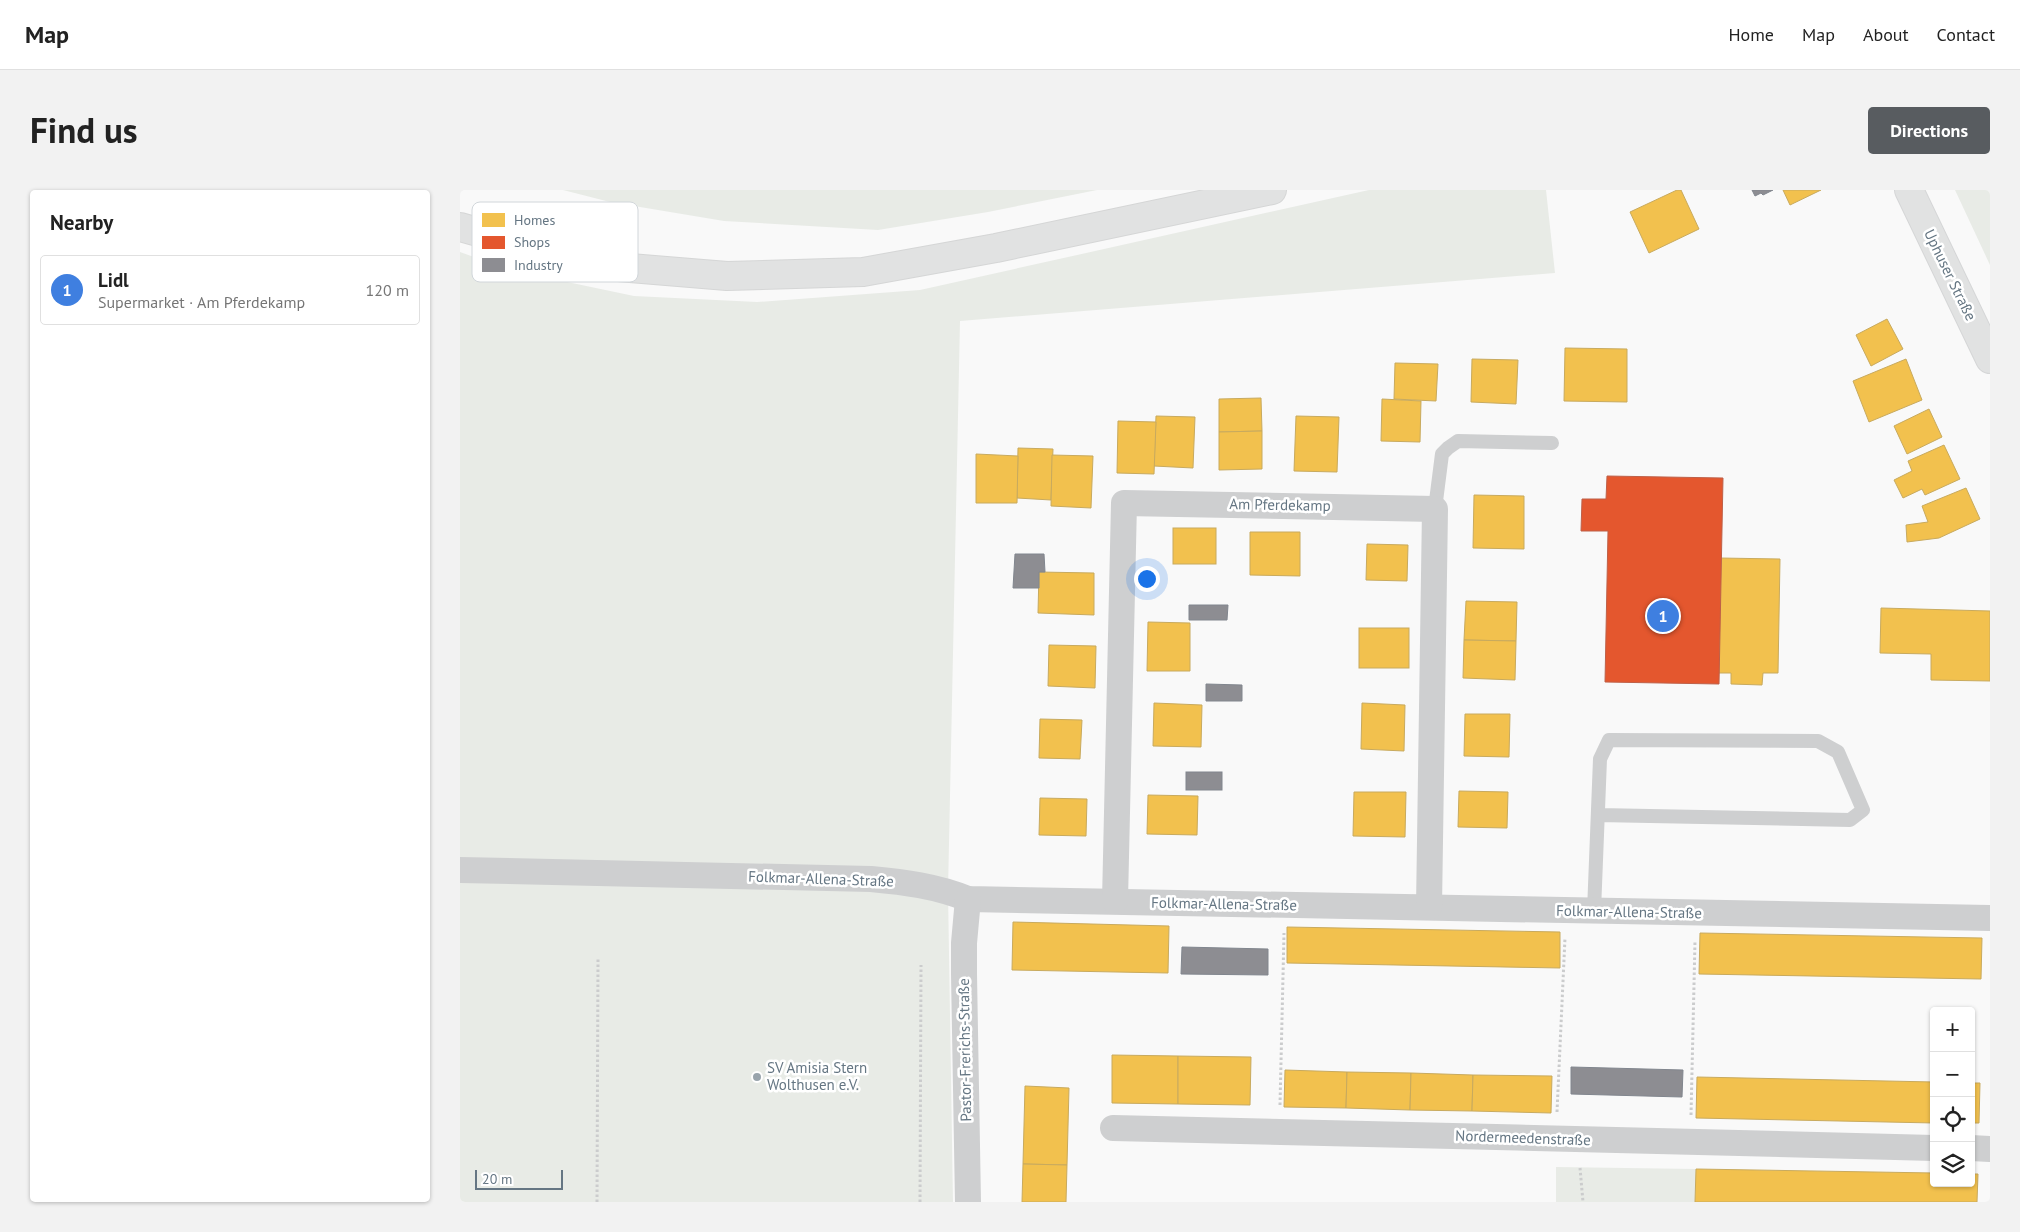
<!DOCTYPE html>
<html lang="en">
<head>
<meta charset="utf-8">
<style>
	body { margin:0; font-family:"PT Sans",sans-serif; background:#f2f2f2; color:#222 }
	.controls { position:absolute; right:15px; bottom:15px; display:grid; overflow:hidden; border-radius:5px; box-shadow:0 1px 4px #0004 }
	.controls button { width:45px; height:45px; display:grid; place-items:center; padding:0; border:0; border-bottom:1px solid #e0e0e0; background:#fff; color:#222; font:25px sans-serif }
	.scale { position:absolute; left:15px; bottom:12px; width:88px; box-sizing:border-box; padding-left:5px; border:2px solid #657683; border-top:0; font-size:14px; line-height:18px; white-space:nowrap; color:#657683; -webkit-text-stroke:4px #fff; paint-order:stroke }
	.you { position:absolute; left:686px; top:388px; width:18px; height:18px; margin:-12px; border:4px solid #fff; border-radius:50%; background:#1a73e8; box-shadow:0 0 0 8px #1a73e833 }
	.badge { display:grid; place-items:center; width:32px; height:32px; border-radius:50%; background:#585c60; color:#fff; font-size:16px; font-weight:700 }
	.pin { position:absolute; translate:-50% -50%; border:2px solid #fff; box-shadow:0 1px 5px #0006 }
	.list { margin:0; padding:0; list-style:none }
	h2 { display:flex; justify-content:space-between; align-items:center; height:65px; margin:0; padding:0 20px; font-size:21px }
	h2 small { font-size:16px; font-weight:400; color:#767676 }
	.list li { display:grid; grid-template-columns:32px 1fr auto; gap:15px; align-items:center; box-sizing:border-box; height:70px; margin:0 10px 10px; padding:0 10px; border:1px solid #e0e0e0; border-radius:5px }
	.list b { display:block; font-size:19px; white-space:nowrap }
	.list p { margin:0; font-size:16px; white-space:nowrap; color:#767676 }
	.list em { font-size:16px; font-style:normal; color:#767676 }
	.icon { flex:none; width:28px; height:28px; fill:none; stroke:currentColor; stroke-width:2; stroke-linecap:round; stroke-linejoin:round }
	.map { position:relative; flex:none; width:1530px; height:1012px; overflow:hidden; border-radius:5px }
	header { display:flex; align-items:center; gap:30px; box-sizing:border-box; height:70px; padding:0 25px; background:#fff; border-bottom:1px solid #e0e0e0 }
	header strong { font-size:24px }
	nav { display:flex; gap:28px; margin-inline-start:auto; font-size:18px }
	.intro { display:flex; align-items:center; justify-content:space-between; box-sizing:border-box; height:120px; padding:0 30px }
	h1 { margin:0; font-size:35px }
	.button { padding:12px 22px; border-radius:5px; background:#585c60; color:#fff; font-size:18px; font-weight:700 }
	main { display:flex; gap:30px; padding:0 30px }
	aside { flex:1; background:#fff; border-radius:5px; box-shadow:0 1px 4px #0004 }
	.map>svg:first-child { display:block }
</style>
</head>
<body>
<header>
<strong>Map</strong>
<nav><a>Home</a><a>Map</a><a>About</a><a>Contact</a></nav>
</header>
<div class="intro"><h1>Find us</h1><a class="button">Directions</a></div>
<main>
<aside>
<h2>Nearby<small></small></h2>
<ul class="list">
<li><span class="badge" style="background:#3f7fe0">1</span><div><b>Lidl</b><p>Supermarket · Am Pferdekamp</p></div><em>120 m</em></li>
</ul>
</aside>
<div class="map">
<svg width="1530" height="1012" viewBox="0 0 1530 1012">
	<rect width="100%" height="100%" fill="#f9f9f9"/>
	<g fill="#e8ebe6">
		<polygon points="103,0 637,0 528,22 418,40 264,31 150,12"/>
		<polygon points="909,0 1086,0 1095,83 500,131 488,701 493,1012 0,1012 0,62 50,80 174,106 297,112 460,100"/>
		<polygon points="1495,0 1530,0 1530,75"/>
		<polygon points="1096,977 1236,979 1235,1012 1096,1012"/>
	</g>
	<g fill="#f2c14e" stroke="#c8aa5e">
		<polygon points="1217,0 1221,0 1239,39 1189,63 1170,22"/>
		<polygon points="1323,0 1361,0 1330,15"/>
		<polygon points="1427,129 1443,159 1411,176 1396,145"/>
		<polygon points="1105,158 1167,159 1167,212 1104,211"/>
		<polygon points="1012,169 1058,170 1056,214 1011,212"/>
		<polygon points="1446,169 1462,210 1409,232 1393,191"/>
		<polygon points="935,173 978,174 976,211 934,209"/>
		<polygon points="801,208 802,241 759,242 759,209"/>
		<polygon points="922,209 961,211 960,252 921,251"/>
		<polygon points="1469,219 1482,247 1447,264 1434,236"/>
		<polygon points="696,226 735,227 733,278 694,276"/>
		<polygon points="836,226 879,227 877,282 834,281"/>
		<polygon points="658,231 696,232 694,284 657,283"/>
		<polygon points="802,241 802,279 759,280 759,242"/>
		<polygon points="1484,255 1500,289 1465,305 1462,299 1443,308 1434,290 1452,281 1448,271"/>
		<polygon points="558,258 593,259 591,310 557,308"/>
		<polygon points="516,264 558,266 557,313 516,313"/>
		<polygon points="592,265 633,266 631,318 591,316"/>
		<polygon points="1506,298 1520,329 1479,348 1447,352 1446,335 1468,332 1462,316"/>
		<polygon points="1014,305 1064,306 1064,359 1013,358"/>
		<rect x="713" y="338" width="43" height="36"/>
		<polygon points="790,342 840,342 840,386 790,385"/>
		<polygon points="907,354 948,355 947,391 906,390"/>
		<polygon points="1260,368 1320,369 1318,483 1303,483 1302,495 1271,494 1271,483 1258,483"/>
		<polygon points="579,382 634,383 634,425 578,423"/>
		<polygon points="1006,411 1057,412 1056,451 1004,450"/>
		<polygon points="1421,418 1530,421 1530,491 1471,490 1471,464 1420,463"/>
		<polygon points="688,432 730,433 730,481 687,481"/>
		<rect x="899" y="438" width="50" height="40"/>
		<polygon points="1004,450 1056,451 1055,490 1003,488"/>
		<polygon points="589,455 636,456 635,498 588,496"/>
		<polygon points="694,513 742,515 741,557 693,556"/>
		<polygon points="902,513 945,515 944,561 901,559"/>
		<polygon points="1005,524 1050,524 1049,567 1004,566"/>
		<polygon points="580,529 622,530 620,569 579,568"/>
		<polygon points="999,601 1048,602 1047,638 998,637"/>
		<polygon points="894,602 946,602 945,647 893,646"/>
		<polygon points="688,605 738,606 737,645 687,644"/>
		<polygon points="580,608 627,609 626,646 579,645"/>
		<polygon points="553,732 709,736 708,783 552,780"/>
		<polygon points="827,737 1100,742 1100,778 827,773"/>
		<polygon points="1240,743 1522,748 1521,789 1239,784"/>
		<polygon points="652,865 718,866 718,914 652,913"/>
		<polygon points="718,866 791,867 790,915 718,914"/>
		<polygon points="825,880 887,882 886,918 824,917"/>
		<polygon points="887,882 951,883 950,920 886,918"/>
		<polygon points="951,883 1013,885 1012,921 950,920"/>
		<polygon points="1013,885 1092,886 1091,923 1012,921"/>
		<polygon points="1237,887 1474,892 1474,933 1236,928"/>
		<polygon points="1511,893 1520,893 1519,933 1511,933"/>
		<polygon points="565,896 609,898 607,975 563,974"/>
		<polygon points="563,974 607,975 606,1012 562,1012"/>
		<polygon points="1236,979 1474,983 1474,993 1511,993 1511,984 1518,984 1517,1012 1235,1012"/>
	</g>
	<polygon fill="#e4572e" stroke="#be6048" points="1147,286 1263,288 1259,494 1145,492 1148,341 1121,341 1122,309 1146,309"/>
	<g fill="#8d8d92" stroke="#81868e">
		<polygon points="1292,0 1313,0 1303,5 1301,3 1295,6"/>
		<polygon points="555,364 584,364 585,382 579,382 579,398 553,398"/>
		<polygon points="729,415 768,415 767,430 729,430"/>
		<polygon points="746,494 782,495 782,511 746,511"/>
		<rect x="726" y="582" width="36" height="18"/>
		<polygon points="722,757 808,759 808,785 721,784"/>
		<polygon points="1111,877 1223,880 1222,907 1111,904"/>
	</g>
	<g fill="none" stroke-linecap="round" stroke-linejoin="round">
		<defs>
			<polyline id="secondary" points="1449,0 1530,169"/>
			<polyline id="highway" points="0,37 134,75 267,86 403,82 536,58 812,0"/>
		</defs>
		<use href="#secondary" stroke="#d5d6d7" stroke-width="30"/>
		<use href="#highway" stroke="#d5d6d6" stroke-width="30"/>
		<g stroke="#cbcccd" stroke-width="3" stroke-dasharray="2.5 2.5" stroke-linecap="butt">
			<polyline points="820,915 824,743"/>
			<polyline points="1097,922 1105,748"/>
			<polyline points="1231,925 1235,751"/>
			<polyline points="1120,978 1123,1012"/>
			<polyline points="137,1012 138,769"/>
			<polyline points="460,1012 461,775"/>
		</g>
		<g stroke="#cecfd0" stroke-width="14">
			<polyline points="975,319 982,264 988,258 998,251 1092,253"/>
			<polyline points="1134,721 1140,569 1149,550 1358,551 1378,562 1403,620 1390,630 1138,625"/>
		</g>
		<g stroke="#cecfd0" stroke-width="26">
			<path d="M0,680L411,689C444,692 476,696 508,709L1530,728"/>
			<polyline points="508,709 504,753 504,784 508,1012"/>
			<polyline points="655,711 664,313 975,319 969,717"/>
			<path d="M653,938C927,943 1200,952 1474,958"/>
			<polyline points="1511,958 1530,959"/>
		</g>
		<use href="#secondary" stroke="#e1e2e2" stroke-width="28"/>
		<use href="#highway" stroke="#e1e2e2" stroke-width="28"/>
	</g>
	<circle fill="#99a4ac" stroke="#fff" stroke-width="2" cx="297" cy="887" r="5"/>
	<g text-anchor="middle" stroke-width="5" stroke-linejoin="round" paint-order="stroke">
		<g font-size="15" fill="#657683" stroke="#fff">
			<text transform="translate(1490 85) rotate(64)" y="5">Uphuser Straße</text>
			<text transform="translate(820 315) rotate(1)" y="5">Am Pferdekamp</text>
			<text transform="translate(361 689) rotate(2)" y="5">Folkmar-Allena-Straße</text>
			<text transform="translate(764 714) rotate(1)" y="5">Folkmar-Allena-Straße</text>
			<text transform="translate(1169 722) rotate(1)" y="5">Folkmar-Allena-Straße</text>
			<text transform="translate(505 860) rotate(-91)" y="5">Pastor-Frerichs-Straße</text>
			<text transform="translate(1063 948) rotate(2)" y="5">Nordermeedenstraße</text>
		</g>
		<g font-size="15" fill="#657683" stroke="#fff" text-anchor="start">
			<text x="307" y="883">SV Amisia Stern<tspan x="307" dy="17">Wolthusen e.V.</tspan></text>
		</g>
	</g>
	<rect x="12" y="12" width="166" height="80" rx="8" fill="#fff" stroke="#d1d6da" stroke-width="1"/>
	<rect x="22" y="23" width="23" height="14" fill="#f2c14e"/>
	<rect x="22" y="46" width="23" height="13" fill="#e4572e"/>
	<rect x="22" y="68" width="23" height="14" fill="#8d8d92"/>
	<g font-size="14" fill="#657683">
		<text x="54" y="35">Homes</text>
		<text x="54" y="57">Shops</text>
		<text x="54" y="80">Industry</text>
	</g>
</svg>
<div class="controls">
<button>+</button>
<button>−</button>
<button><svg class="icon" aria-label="locate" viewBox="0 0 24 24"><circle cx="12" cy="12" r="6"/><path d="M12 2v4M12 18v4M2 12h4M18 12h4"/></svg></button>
<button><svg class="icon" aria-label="layers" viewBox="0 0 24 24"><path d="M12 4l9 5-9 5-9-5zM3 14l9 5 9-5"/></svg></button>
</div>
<div class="scale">20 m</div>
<div class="you"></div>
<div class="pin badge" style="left:1203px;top:426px;background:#3f7fe0">1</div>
</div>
</main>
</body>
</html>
